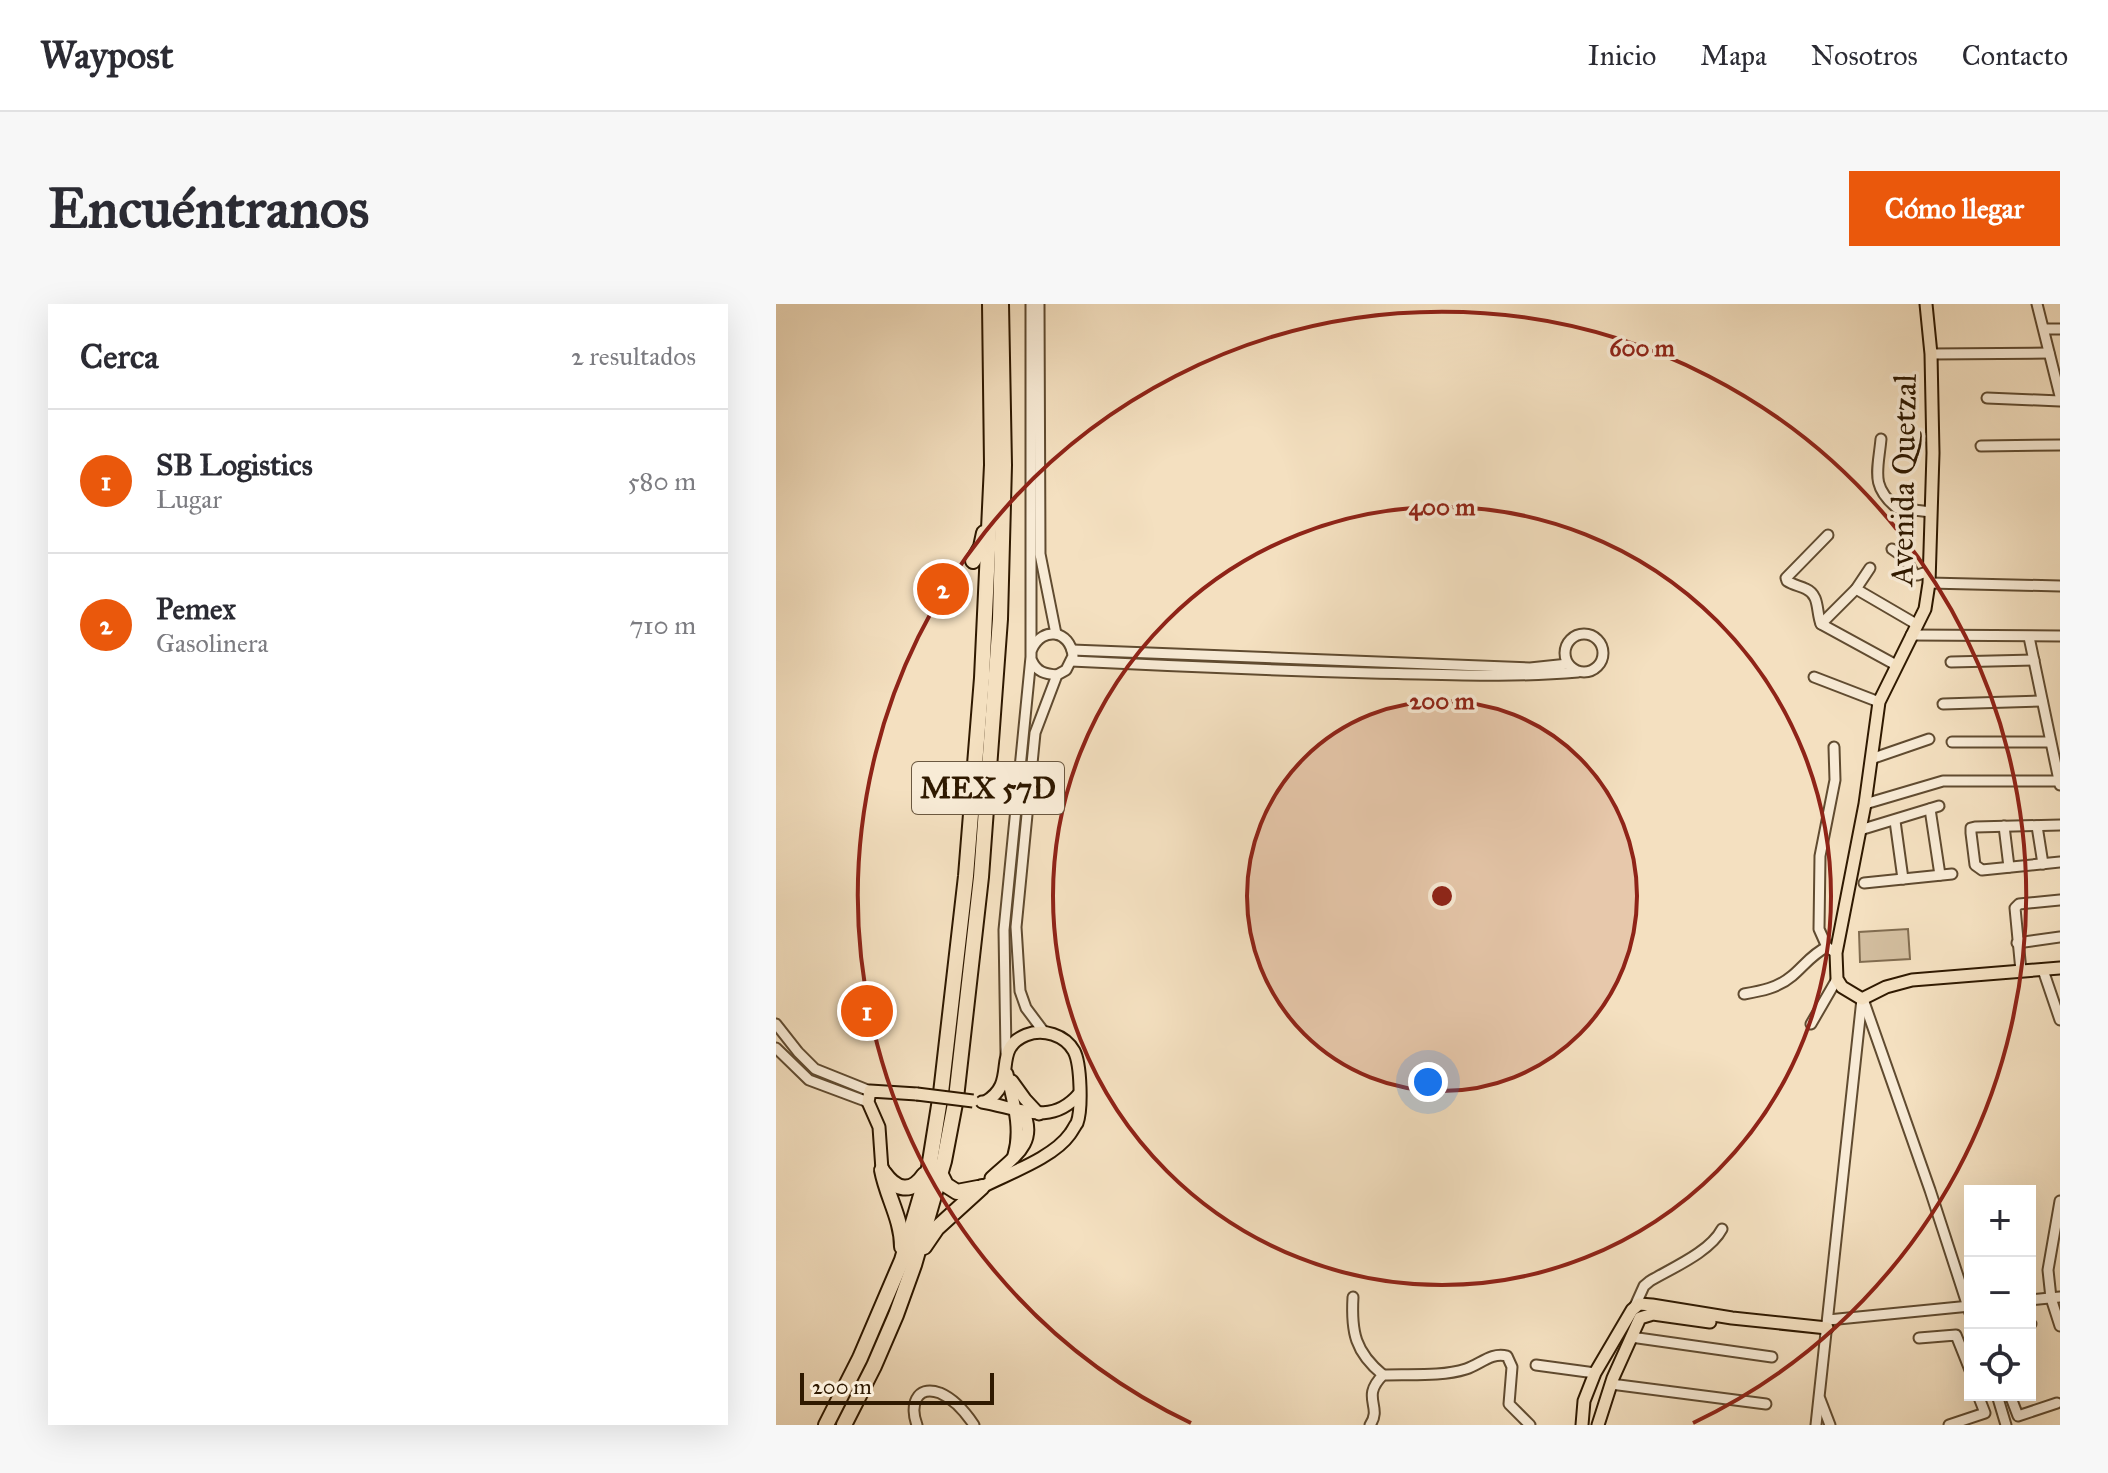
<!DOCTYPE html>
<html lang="es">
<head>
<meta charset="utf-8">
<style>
	body { margin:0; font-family:"IM FELL Great Primer",serif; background:#f7f7f7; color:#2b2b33 }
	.controls { position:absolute; right:24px; bottom:24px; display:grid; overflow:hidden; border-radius:0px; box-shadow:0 8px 32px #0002 }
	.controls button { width:72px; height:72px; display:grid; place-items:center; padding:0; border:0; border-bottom:2px solid #e1e1e2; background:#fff; color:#2b2b33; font:40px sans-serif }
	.scale { position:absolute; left:24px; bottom:20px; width:194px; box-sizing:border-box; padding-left:8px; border:4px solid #2f1900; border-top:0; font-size:22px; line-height:28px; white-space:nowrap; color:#2f1900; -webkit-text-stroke:6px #f8ebd6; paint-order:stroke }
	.you { position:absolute; left:652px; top:778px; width:28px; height:28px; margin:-20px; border:6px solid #fff; border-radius:50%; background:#1a73e8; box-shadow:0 0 0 12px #1a73e833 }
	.badge { display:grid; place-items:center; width:52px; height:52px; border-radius:50%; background:#ea580c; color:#fff; font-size:26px; font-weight:700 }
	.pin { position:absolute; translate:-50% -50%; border:4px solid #fff; box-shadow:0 2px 8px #0006 }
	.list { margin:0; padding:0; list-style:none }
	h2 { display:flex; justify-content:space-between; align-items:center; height:104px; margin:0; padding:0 32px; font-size:34px }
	h2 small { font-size:26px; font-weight:400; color:#7c7c81 }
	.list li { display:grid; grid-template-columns:52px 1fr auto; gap:24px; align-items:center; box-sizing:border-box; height:144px; padding:0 32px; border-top:2px solid #e1e1e2 }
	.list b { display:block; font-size:30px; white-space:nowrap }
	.list p { margin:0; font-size:26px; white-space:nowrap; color:#7c7c81 }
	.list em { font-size:26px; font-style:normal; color:#7c7c81 }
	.icon { flex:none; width:44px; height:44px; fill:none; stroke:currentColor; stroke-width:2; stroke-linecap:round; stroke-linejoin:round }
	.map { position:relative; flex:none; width:1284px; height:1121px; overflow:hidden; border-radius:0px }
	header { display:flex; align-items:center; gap:48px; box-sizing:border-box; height:112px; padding:0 40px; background:#fff; border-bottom:2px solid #e1e1e2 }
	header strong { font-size:38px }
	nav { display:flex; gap:44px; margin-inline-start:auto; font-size:28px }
	.intro { display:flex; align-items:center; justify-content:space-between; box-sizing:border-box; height:192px; padding:0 48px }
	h1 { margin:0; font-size:56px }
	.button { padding:20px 36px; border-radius:0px; background:#ea580c; color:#fff; font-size:28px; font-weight:700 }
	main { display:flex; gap:48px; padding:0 48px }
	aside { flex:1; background:#fff; border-radius:0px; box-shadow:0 8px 32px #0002 }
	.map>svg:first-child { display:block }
</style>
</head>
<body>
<header>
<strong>Waypost</strong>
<nav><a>Inicio</a><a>Mapa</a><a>Nosotros</a><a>Contacto</a></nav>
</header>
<div class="intro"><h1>Encuéntranos</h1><a class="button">Cómo llegar</a></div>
<main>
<aside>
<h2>Cerca<small>2 resultados</small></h2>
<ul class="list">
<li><span class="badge">1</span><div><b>SB Logistics</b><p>Lugar</p></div><em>580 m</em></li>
<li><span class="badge">2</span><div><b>Pemex</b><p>Gasolinera</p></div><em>710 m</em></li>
</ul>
</aside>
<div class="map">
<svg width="1284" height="1121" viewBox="0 0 1284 1121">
	<rect width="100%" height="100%" fill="#f4e0c0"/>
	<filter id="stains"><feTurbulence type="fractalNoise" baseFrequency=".0025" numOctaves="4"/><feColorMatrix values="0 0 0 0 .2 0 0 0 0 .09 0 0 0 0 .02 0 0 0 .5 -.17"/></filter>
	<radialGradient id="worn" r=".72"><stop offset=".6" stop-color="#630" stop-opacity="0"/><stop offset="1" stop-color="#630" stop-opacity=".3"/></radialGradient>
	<polygon fill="#d3be9f" stroke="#816c50" stroke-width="2" points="1132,625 1134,655 1084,658 1083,628"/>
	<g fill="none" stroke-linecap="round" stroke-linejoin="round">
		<defs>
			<g id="minor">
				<polyline points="263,0 264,250 280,330"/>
				<polyline points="1261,0 1284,92"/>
				<polyline points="1268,25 1284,25"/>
				<polyline points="1155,50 1273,49"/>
				<polyline points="1211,94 1284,97"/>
				<path d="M1105,135C1102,167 1094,182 1121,204L1155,208"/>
				<polyline points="1205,142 1284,141"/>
				<path d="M1052,231L1010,274L1011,277C1017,281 1024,282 1030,285C1044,291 1040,308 1045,320L1120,361"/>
				<polyline points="1116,245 1129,254 1139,271 1142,271 1153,267"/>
				<polyline points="1153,279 1284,282"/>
				<polyline points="1080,285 1140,320"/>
				<polyline points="1045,320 1080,285 1094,264"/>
				<circle cx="808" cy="349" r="19"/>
				<polyline points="1135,331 1284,332"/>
				<polyline points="1253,333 1284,481"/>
				<path d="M256,345C267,322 294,326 297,352L290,366L281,371L259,429L240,623L244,687L250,704L268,728"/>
				<polyline points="296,346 754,364 792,360"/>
				<path d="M256,357C261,368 269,370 281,371"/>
				<path d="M295,357C395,362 495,366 595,369C664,370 733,374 802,368"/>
				<polyline points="1175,358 1258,356"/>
				<polyline points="1038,373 1103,398"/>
				<polyline points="1167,400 1266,397"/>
				<polyline points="1176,438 1274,438"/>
				<polyline points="1058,443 1059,476 1044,552 1043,625 1051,643 1060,649"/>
				<polyline points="1095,455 1153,435"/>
				<polyline points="1089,500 1167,477 1283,477"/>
				<polyline points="1154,505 1164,571"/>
				<polyline points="1119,517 1127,575"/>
				<polyline points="1284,521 1199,523 1195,524 1195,529 1199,561 1206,566 1284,558"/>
				<polyline points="1228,522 1233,563"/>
				<polyline points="1261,522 1267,560"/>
				<polyline points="1084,526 1163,502"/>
				<polyline points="1088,579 1176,570"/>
				<polyline points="1241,639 1284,633"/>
				<polyline points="1267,666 1284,716"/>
				<polyline points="1245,667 1239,604 1243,600 1284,596"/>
				<path d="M968,690C985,687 1002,684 1016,672C1028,662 1036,650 1051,643"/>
				<polyline points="1088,698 1154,886 1194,1009"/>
				<polyline points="0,720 22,748 39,765 94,787"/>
				<polyline points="1035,720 1061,675"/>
				<polyline points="0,744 33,776 92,798"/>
				<polyline points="230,749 228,626 255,353 255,0"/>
				<polyline points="1284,897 1272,966 1275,994 1284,1022"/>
				<path d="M577,993C575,1028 579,1048 607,1071"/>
				<polyline points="1254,996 1284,993"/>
				<path d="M859,1002L868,982L874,977C896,964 934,948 946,925"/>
				<polyline points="1052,1016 1194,1002"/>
				<polyline points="1254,1020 1255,1020"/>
				<polyline points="855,1033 996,1053"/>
				<polyline points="1143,1034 1180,1031 1194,1066"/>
				<polyline points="760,1061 819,1069"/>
				<polyline points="835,1080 990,1100"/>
				<polyline points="1221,1091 1230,1121"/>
				<polyline points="1234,1091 1242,1112 1281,1099"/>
				<polyline points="1044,1095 1054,1121"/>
				<path d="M141,1121C134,1103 139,1080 164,1089C178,1095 190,1109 198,1121"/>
				<path d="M594,1121C607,1102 584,1094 607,1071C634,1070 665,1073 690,1065C705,1060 715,1048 731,1052L736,1063L733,1100L754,1121"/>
				<polyline points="1040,1121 1086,695"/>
				<polyline points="1173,1121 1209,1109 1202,1091"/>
			</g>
			<g id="major">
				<polyline points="1150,0 1155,50 1157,149 1153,279 1149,305 1103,398 1089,500 1060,649 1061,675 1066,683 1086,695 1110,683 1136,676 1284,664"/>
				<path d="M231,770C237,797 246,824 238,851"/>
				<polyline points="236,777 249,795 263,810"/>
				<path d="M206,798C242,804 275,823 303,790"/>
				<polyline points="106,866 103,823 92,798 94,787 141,790"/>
				<path d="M215,874C236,854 263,840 247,807"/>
				<path d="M206,883C233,869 277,854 294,830C295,829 300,820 301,819C306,806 305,760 298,747C289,731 267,724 250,731C214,746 244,778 209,798"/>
				<polyline points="806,1121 808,1097 819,1069 856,1006 863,1000 876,1001 956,1014 1051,1024"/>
				<polyline points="822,1121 837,1074 864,1014 877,1010 934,1018"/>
			</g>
			<g id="highway">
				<polyline points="197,257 205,243 208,229"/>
				<path d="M106,866C111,893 126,915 126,943"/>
				<path d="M108,869C120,886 135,890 148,871"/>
				<polyline points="164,869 170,881 181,888 202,884"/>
				<polyline points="148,943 161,924 206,883"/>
				<polyline points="50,1121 84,1054 126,956 153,864 165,789 190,572 206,374 216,161 214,0"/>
				<polyline points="68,1121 98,1062 120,1011 138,961 168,857 180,794 205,573 224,315 228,161 225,0"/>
			</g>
		</defs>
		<use href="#minor" stroke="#604b30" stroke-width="13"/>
		<use href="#major" stroke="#2f1900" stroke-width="15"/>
		<use href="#highway" stroke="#2f1900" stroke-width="18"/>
		<use href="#minor" stroke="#f8ebd6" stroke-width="9"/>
		<use href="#major" stroke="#f4e0c0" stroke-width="11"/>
		<use href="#highway" stroke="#f4e0c0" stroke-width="14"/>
		<defs>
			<polyline id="major-bridge" points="141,790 197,797"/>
		</defs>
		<use href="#major-bridge" stroke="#2f1900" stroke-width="15" stroke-linecap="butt"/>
		<use href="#major-bridge" stroke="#f4e0c0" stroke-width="11"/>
	</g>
	<circle cx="666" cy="592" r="195" fill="#8f2418" fill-opacity=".12"/>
	<g fill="none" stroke="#8f2418" stroke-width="4">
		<circle cx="666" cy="592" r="195"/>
		<circle cx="666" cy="592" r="389"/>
		<path d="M415 1119A584 584 0 1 1 917 1119"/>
	</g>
	<g text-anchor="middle" stroke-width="7" stroke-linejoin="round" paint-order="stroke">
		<rect fill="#f8ebd6" stroke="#6b5840" stroke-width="2" x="136" y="458" width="152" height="52" rx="6"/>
		<g font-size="30" font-weight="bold" fill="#2f1900">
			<text x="212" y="494">MEX 57D</text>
		</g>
		<g font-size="32" fill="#2f1900" stroke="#f8ebd6">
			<text transform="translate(1127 176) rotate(-89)" y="11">Avenida Quetzal</text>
		</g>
	</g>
	<circle cx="666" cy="592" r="12" fill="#8f2418" stroke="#f8ebd6" stroke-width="4"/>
	<g font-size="24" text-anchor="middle" font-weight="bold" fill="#8f2418" stroke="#f8ebd6" stroke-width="7" stroke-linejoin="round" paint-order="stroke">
		<text x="866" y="52">600 m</text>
		<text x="666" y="211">400 m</text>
		<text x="666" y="405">200 m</text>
	</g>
	<rect width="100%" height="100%" filter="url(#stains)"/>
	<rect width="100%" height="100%" fill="url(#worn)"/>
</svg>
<div class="controls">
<button>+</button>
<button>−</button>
<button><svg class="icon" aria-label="locate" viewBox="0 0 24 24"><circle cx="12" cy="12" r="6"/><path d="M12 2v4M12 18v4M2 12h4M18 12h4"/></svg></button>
</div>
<div class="scale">200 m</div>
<div class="you"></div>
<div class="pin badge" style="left:91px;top:707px">1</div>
<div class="pin badge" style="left:167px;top:285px">2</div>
</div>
</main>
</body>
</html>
